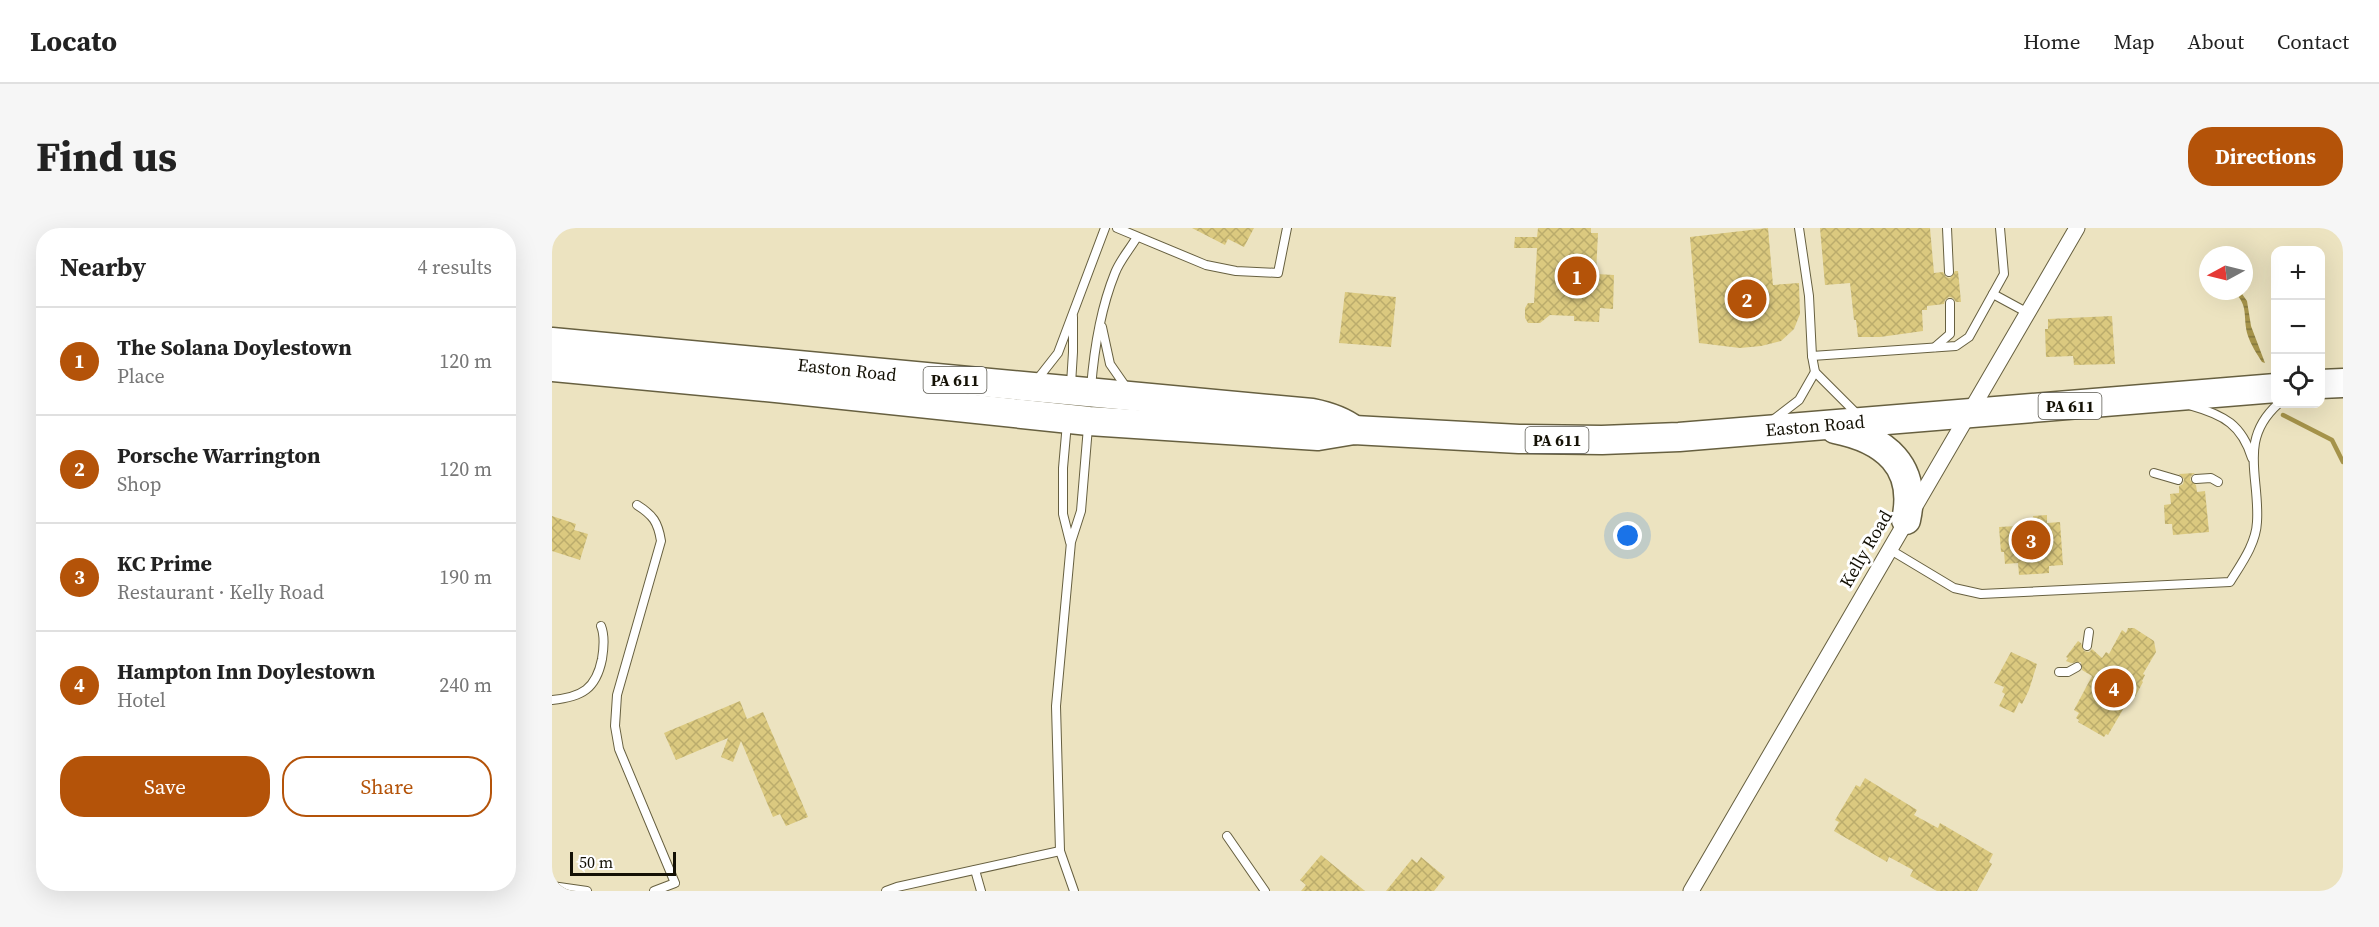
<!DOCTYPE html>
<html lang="en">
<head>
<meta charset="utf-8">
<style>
	body { margin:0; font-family:"Source Serif 4",serif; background:#f6f6f6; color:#222 }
	.controls { position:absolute; right:18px; top:18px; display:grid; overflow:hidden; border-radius:12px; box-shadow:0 6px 24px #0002 }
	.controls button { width:54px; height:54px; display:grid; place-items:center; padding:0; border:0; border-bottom:2px solid #e0e0e0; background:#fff; color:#222; font:30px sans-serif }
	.compass { position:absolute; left:1647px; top:18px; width:54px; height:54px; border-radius:50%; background:#fff; box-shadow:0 6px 24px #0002; rotate:263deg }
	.scale { position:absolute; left:18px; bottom:15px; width:106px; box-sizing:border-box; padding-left:6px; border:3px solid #141105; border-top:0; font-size:16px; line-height:21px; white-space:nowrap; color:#141105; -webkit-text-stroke:4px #fff; paint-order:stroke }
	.you { position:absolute; left:1076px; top:308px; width:21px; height:21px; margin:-15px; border:4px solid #fff; border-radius:50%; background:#1a73e8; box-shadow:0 0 0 9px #1a73e833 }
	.badge { display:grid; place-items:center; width:39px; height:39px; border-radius:50%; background:#b45309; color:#fff; font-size:20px; font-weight:700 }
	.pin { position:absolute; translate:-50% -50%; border:3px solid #fff; box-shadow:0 2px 6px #0006 }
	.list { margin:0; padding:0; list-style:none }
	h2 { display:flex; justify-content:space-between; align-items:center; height:78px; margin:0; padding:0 24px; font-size:26px }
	h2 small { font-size:20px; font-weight:400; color:#767676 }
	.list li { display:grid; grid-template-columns:39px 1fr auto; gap:18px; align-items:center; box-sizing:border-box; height:108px; padding:0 24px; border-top:2px solid #e0e0e0 }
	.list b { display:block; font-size:22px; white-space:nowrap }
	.list p { margin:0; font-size:20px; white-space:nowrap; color:#767676 }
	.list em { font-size:20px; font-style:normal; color:#767676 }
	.actions { display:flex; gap:12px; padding:18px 24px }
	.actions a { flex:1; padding:14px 0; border:2px solid #b45309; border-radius:24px; text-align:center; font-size:21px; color:#b45309 }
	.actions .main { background:#b45309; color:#fff }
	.icon { flex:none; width:33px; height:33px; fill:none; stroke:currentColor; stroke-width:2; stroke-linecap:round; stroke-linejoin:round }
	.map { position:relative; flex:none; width:1791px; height:663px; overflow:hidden; border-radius:24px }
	header { display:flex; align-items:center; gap:36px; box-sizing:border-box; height:84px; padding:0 30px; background:#fff; border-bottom:2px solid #e0e0e0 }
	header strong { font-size:28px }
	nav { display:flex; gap:33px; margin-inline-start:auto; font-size:21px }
	.intro { display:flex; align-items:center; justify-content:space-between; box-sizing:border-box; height:144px; padding:0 36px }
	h1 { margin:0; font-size:42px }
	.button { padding:15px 27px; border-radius:24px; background:#b45309; color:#fff; font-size:21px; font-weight:700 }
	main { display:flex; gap:36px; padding:0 36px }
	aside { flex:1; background:#fff; border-radius:24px; box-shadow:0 6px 24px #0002 }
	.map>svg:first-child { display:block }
</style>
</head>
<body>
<header>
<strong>Locato</strong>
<nav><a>Home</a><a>Map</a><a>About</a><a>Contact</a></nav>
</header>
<div class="intro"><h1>Find us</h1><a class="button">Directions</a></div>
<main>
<aside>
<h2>Nearby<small>4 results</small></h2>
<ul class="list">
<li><span class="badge">1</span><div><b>The Solana Doylestown</b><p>Place</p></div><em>120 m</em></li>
<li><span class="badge">2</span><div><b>Porsche Warrington</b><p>Shop</p></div><em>120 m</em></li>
<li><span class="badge">3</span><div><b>KC Prime</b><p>Restaurant · Kelly Road</p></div><em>190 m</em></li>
<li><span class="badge">4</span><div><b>Hampton Inn Doylestown</b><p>Hotel</p></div><em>240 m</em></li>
</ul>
<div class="actions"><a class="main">Save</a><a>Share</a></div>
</aside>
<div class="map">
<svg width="1791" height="663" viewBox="0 0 1791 663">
	<defs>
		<pattern id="water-rules" width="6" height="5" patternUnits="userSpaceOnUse" patternTransform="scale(1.5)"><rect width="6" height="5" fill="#a5934a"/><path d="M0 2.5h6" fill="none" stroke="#85773c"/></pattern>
		<pattern id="building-cross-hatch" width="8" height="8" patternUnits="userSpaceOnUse" patternTransform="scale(1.5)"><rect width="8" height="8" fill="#dbc97f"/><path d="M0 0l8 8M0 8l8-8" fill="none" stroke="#bbac6c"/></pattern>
	</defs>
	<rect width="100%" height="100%" fill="#ece3c0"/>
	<path fill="url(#water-rules)" d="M1681,63H1688L1695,73L1699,98L1713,135L1710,134C1705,126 1699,117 1696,108C1690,89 1698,78 1681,63Z"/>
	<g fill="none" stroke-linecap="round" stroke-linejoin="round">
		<polyline stroke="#a5934a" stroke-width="4.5" points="1731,187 1780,212 1791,234"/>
	</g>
	<g fill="url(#building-cross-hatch)">
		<polygon points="640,0 702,0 692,19 676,11 673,17"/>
		<polygon points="986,0 1039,0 1039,5 1046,5 1044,46 1062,47 1061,81 1048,80 1047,94 1022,93 1022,88 998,87 988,95 976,95 973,90 973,80 976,75 982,75 985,20 962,20 963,9 985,9"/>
		<polygon points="1216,0 1221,57 1247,55 1248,86 1242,101 1229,113 1209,118 1188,120 1147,115 1138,9"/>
		<polygon points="1268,0 1378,0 1382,45 1391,44 1394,49 1398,50 1403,43 1406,43 1409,74 1404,74 1401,70 1397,69 1393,72 1392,76 1375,78 1375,82 1370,82 1371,103 1328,109 1306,109 1304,92 1302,92 1298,55 1273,57"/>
		<polygon points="793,64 844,69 839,119 787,115"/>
		<polygon points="1560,88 1563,136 1522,137 1521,128 1494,129 1493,101 1496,101 1496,91"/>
		<polygon points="1643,245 1639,248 1638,252 1644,257 1645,264 1653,263 1657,304 1621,307 1620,296 1613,296 1612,277 1619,276 1618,266 1627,265 1627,258 1631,256 1632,251 1627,246"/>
		<polygon points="1495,287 1495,295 1508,294 1511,337 1497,338 1497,345 1467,347 1466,335 1453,336 1452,324 1449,324 1447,299 1482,297 1481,288"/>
		<polygon points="0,288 24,296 22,302 36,306 28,332 0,323"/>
		<polygon points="1576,400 1582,400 1602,413 1604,424 1591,446 1593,447 1590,453 1591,454 1583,469 1581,468 1577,474 1576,473 1556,507 1554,506 1552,509 1526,494 1527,492 1524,490 1527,485 1522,482 1540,448 1530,442 1529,434 1519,435 1514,433 1516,430 1514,429 1526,413 1529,415 1532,423 1537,424 1540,421 1550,430 1554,424 1557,426 1570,402 1574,405"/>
		<polygon points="1459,424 1485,436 1477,462 1470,476 1467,474 1462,485 1447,478 1453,466 1450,464 1452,459 1442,455"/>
		<polygon points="188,473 195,491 211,484 256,589 234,598 228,586 221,589 189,513 181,534 169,529 176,510 124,532 112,505"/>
		<polygon points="1313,550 1365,582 1362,587 1386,600 1388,595 1441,626 1437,634 1440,636 1425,663 1385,663 1358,648 1361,642 1337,629 1335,634 1282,603 1287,594 1283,592 1304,557 1308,559"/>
		<polygon points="769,627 813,663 749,663 754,657 748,652"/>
		<polygon points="869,629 893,649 882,663 834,663 860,631 865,635"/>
	</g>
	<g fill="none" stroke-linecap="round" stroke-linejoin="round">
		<defs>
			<g id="lane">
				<polyline points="565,0 654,37 684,43 726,45 735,0"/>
				<polyline points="1247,0 1257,68 1260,128 1263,144 1307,188"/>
				<polyline points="1395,0 1397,44"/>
				<polyline points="1441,66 1476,85"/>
				<polyline points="550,99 558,136 574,159"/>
				<polyline points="1383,119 1398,106 1398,75"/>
				<polyline points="1260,128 1404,118 1417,109 1452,46 1448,0"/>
				<polyline points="484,153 506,125 553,0"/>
				<polyline points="519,156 521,124 521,89"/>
				<path d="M539,160C542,122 548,82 563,45C568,32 578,21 585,9"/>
				<path d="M1640,178C1672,187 1690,197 1700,230"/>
				<polyline points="1221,192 1247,172 1263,144"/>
				<polyline points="515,195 511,240 511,286 518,314"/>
				<polyline points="1602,245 1626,252"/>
				<polyline points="1644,251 1659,250 1666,254"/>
				<path d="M85,277C101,287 106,294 109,313L65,467L63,498L67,521L123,655L102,663"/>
				<path d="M1337,321L1402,360L1429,366L1678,354C1689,336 1704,316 1705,294C1708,249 1686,212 1726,176"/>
				<polyline points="1535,418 1537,404"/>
				<polyline points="1507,444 1516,444 1525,439"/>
				<path d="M0,472C30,469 44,461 50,431C52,419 53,408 49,398"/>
				<polyline points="675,608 713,663"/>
				<polyline points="423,642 429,663"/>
				<polyline points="0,658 35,663"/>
				<polyline points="334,663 345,659 508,623"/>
				<polyline points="522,663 508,623 504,478 519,314 529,283 536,199"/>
			</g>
			<polyline id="street" points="1139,663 1525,0"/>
			<g id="highway">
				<path d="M0,114L760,185C775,188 789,192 802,202"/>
				<polyline points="0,139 224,160 537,193 766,208 802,202 967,211 1050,212 1127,209 1724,160"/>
				<polyline points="1768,156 1791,155"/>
				<path d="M1283,201C1333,211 1366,238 1354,292"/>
			</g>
		</defs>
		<use href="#lane" stroke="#676040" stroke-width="10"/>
		<use href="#street" stroke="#676040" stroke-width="17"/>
		<use href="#highway" stroke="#676040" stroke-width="31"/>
		<use href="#lane" stroke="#fff" stroke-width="8"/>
		<use href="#street" stroke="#fff" stroke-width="15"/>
		<use href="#highway" stroke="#fff" stroke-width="28"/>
	</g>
	<g text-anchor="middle" stroke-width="6" stroke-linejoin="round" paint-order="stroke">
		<g fill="#fff" stroke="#5a5850" stroke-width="1.5">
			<rect x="371.5" y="139" width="63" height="26" rx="4.5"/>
			<rect x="1486.5" y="165" width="63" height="26" rx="4.5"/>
			<rect x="973.5" y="199" width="63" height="26" rx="4.5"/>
		</g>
		<g font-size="16" font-weight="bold" fill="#141105">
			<text x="403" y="158">PA 611</text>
			<text x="1518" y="184">PA 611</text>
			<text x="1005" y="218">PA 611</text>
		</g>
		<g font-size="18" fill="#141105" stroke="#fff">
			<text transform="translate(295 142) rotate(6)" y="6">Easton Road</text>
			<text transform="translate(1263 198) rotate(-5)" y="6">Easton Road</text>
			<text transform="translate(1314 321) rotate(-60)" y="6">Kelly Road</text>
		</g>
	</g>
</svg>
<div class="controls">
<button>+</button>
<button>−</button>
<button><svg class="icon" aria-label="locate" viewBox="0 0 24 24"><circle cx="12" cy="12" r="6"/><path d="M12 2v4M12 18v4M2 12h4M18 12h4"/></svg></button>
</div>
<svg class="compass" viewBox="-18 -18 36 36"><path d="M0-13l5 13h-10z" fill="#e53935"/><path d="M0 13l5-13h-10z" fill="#767676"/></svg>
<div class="scale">50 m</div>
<div class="you"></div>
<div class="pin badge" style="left:1025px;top:48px">1</div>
<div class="pin badge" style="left:1195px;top:71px">2</div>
<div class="pin badge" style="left:1479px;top:312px">3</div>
<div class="pin badge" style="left:1562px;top:460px">4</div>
</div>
</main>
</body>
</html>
